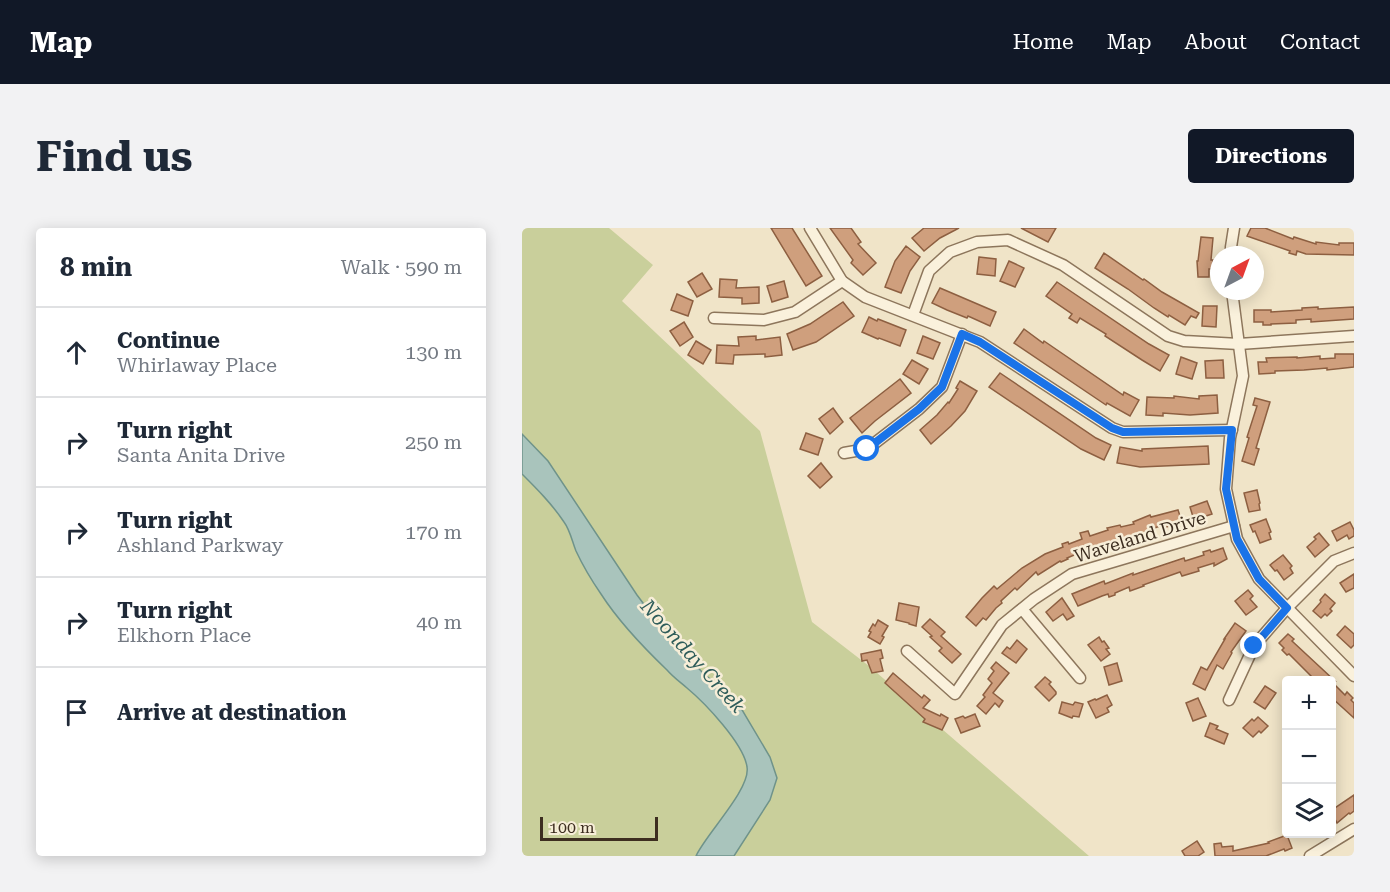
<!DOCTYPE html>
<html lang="en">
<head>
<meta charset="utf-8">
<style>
	body { margin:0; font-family:"Roboto Serif",serif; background:#f2f2f3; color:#1f2937 }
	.controls { position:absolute; right:18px; bottom:18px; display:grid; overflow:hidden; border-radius:6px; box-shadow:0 3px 15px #0003 }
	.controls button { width:54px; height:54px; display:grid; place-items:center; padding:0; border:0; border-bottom:2px solid #e0e1e3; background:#fff; color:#1f2937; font:30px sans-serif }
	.compass { position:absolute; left:688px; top:18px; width:54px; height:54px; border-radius:50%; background:#fff; box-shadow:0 3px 15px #0003; rotate:41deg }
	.scale { position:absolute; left:18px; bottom:15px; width:118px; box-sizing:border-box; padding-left:6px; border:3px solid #3d2e20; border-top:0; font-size:16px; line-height:21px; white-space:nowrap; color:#3d2e20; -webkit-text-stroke:4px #f7eed8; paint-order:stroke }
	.stop { position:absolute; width:18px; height:18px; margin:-14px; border:4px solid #1a73e8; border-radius:50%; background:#fff }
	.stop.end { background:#1a73e8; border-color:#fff; box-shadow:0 2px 6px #0008 }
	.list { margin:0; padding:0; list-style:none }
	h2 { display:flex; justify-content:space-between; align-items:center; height:78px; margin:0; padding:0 24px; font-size:26px }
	h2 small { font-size:20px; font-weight:400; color:#747a83 }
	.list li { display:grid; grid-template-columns:39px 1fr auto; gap:18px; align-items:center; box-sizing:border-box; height:90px; padding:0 24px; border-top:2px solid #e0e1e3 }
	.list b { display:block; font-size:22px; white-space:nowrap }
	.list p { margin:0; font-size:20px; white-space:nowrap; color:#747a83 }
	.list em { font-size:20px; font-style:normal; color:#747a83 }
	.icon { flex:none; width:33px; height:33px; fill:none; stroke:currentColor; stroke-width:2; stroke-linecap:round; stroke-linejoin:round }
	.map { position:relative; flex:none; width:832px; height:628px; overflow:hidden; border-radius:6px }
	header { display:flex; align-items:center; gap:36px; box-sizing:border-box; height:84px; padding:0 30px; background:#111827; color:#fff }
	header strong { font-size:28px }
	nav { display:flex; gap:33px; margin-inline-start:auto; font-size:21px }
	.intro { display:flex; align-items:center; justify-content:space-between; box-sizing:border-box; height:144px; padding:0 36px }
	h1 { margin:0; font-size:42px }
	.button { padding:15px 27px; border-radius:6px; background:#111827; color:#fff; font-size:21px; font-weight:700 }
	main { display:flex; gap:36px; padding:0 36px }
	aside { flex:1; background:#fff; border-radius:6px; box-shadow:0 3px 15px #0003 }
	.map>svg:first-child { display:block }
</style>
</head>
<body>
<header>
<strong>Map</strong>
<nav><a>Home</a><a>Map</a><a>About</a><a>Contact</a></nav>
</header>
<div class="intro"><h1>Find us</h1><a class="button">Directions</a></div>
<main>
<aside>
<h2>8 min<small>Walk · 590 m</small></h2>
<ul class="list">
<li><svg class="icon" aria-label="ahead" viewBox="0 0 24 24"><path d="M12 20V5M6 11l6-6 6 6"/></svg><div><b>Continue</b><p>Whirlaway Place</p></div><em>130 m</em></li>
<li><svg class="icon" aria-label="right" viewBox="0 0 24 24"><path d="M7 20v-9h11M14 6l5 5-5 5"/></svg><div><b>Turn right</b><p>Santa Anita Drive</p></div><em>250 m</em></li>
<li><svg class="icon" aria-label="right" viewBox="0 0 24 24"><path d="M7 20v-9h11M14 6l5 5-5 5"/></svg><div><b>Turn right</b><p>Ashland Parkway</p></div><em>170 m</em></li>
<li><svg class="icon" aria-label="right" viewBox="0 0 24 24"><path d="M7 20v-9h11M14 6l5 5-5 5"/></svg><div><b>Turn right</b><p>Elkhorn Place</p></div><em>40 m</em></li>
<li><svg class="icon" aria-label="arrive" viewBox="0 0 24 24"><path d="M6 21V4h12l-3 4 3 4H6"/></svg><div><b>Arrive at destination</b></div></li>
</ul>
</aside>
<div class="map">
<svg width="832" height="628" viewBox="0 0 832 628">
	<rect width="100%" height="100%" fill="#f0e4c8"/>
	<polygon fill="#c9cf9b" points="0,0 87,0 131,37 100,73 238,203 290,394 347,438 567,628 0,628"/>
	<path fill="#a9c4bc" stroke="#6f938a" stroke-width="1.5" d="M0,206L26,233L115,367L139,399L180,444L216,475L248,529L255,550L248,572L212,628H174C184,606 229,561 225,539C222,516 183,475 165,460C158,454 151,449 145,442C121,419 97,394 79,366C70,353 61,338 54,323C50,313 48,302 42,294C30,276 15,261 0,246Z"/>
	<g fill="#cf9f7d" stroke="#8d5f41" stroke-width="1.5">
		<polygon points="249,0 270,0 300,48 284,58"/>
		<polygon points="308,0 329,0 339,14 336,16 354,35 341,47 329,35 331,32"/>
		<polygon points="402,0 437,0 418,10 402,23 390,10"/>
		<polygon points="499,0 534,0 526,14"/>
		<polygon points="729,0 743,0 771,11 772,9 794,16 794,14 817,17 817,15 832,15 832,27 784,26 775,23 774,27 767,25 768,23 725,8"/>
		<polygon points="679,9 691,10 689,32 691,32 691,41 687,41 687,49 676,49 675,33 676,33"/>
		<polygon points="384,18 398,29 388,43 379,65 363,59 373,33"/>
		<polygon points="582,25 621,52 622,51 640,64 677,85 674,90 669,88 663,97 647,87 646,89 632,80 606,61 573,40"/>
		<polygon points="457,29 474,31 473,48 455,46"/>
		<polygon points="487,33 502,40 493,59 478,53"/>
		<polygon points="180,45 190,61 175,69 166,54"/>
		<polygon points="198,51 215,52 214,60 237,59 237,75 220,76 220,70 197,69"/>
		<polygon points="262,53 266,69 250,74 245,58"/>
		<polygon points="535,54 627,116 647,127 638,143 620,132 583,108 584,106 558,90 555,95 547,90 550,86 524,68"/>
		<polygon points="418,60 474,84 468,98 446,88 445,90 425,82 410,75"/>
		<polygon points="155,66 171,73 166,88 149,82"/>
		<polygon points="321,74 332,88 294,114 271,122 265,106 288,96"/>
		<polygon points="681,78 695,78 694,99 680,98"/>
		<polygon points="796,79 796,81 832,79 832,91 789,94 789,91 774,92 774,95 749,96 749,97 741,97 741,94 732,94 732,82 749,82 749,84 780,82 780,80"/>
		<polygon points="347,89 355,93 356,91 384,102 378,118 357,110 356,111 340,104"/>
		<polygon points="162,94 171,109 158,118 148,103"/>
		<polygon points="502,101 521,115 522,113 601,167 602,164 617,172 608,188 585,175 584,177 492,115"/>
		<polygon points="234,108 234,112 258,109 260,127 243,129 243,126 212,127 211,136 194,135 195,117 217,118 216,109"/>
		<polygon points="401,108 418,115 411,131 395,125"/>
		<polygon points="174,113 189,122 181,136 166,127"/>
		<polygon points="813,126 832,126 832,139 805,142 805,140 782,142 753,143 753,145 737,146 736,134 745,134 744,130 775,129 775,130 798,128 798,131 813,130"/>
		<polygon points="659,129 675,135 670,151 654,146"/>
		<polygon points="390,132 406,141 397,156 381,146"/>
		<polygon points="701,132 702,150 684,150 683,133"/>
		<polygon points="478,145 574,210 589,217 582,232 559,221 467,159"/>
		<polygon points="378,151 389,165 353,193 340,205 328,190"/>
		<polygon points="438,153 455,163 443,183 429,198 409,216 398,202 415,187 426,174 427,175 436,161 434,160"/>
		<polygon points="695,167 696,185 668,187 641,185 641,188 624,187 625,169 652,170 652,168 677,171 677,168"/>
		<polygon points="733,170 748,174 734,220 737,221 732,237 720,233 727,210 725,209 735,178 731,177"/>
		<polygon points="311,180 321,194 308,206 297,191"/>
		<polygon points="284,205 301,211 296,227 278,221"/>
		<polygon points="686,218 687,236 618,239 595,235 598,219 620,223 620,221"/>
		<polygon points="299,235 310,249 298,260 286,248"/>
		<polygon points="735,262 738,275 737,276 738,282 727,284 722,265"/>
		<polygon points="685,273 690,286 672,292 668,279"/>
		<polygon points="656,282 660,294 641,300 640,297 623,304 624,306 617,309 616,307 597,312 598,314 564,323 564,322 545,330 546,331 539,334 538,333 516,347 514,344 495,362 493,360 479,373 480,375 474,380 464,392 461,390 454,398 444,389 460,370 472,358 475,361 500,340 523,326 541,319 540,316 546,314 547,316 560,311 558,305 566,303 568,308 586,302 585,300 598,297 599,299 612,296 611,294 628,287 629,289"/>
		<polygon points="744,291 749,304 747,305 749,311 738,315 733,303 731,304 728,297"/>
		<polygon points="828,294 832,302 832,308 827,311 825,307 815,313 810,303"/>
		<polygon points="797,305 807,317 793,329 785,319 794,311 792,309"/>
		<polygon points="701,320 705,331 692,338 692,335 676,340 677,343 660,348 658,344 621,357 622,358 608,363 607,359 593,365 593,367 587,369 586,366 580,368 556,378 550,366 582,353 583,356 611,345 611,347 662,330 663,333 682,327 681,324 688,322 689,324"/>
		<polygon points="761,327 770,338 768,340 771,345 762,352 755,342 753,343 748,337"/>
		<polygon points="832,346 832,360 824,364 818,355"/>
		<polygon points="726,362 731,368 728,371 735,379 724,387 713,373"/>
		<polygon points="803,366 813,375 808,381 810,383 805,388 803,386 799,390 791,383 799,374 798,372"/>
		<polygon points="540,370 552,388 545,392 541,386 531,393 524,384"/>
		<polygon points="377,375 397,379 394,398 387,396 387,395 374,392"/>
		<polygon points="408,391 423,404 419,408 439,426 430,435 417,423 420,420 408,409 410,408 400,399"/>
		<polygon points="356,392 366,398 360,408 362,409 358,416 346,409 349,404 347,403 351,396 353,398"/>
		<polygon points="713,395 724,403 709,424 710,425 701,441 695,437 683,462 671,456 679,439 685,442 703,411 702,411"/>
		<polygon points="823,398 832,406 832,417 829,420 815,407"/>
		<polygon points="766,406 772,411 770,413 813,453 794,453 767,426 765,427 760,422 762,420 757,415"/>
		<polygon points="577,409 580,414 582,413 587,420 584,421 588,426 579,433 566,417"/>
		<polygon points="495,412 505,421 494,435 480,425 485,419 488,421"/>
		<polygon points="359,422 361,430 358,431 361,443 350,445 345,432 340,433 339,426"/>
		<polygon points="474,434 487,445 471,465 481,473 477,479 473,475 464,486 455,478 463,469 461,467 470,455 466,451 472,443 469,440"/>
		<polygon points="595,435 600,453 587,457 582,439"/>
		<polygon points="371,445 400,470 402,467 408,472 401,480 418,488 419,486 426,490 420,502 401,494 403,491 363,455"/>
		<polygon points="523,449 529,454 527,456 534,464 534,466 527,473 513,459"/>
		<polygon points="810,454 823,467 825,464 831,470 829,472 832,475 832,490 810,470"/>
		<polygon points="743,458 754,465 743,481 732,474"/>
		<polygon points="585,467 590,477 585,480 587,484 574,490 566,474 573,471 574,472"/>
		<polygon points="676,470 684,488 671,493 664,475"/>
		<polygon points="540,474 551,477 553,474 561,476 557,489 551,488 550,490 537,485"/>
		<polygon points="453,486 458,498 439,505 433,491 441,488 443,490"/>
		<polygon points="736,489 746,498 739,505 737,503 731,509 721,500 730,491 732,493"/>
		<polygon points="688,495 696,498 694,501 706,506 702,516 683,508"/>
		<polygon points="832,567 832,583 828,586 827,585 815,595 814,593 810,596 810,582"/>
		<polygon points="765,607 770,620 763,623 762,621 744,628 693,628 692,616 699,615 700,619 711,618 711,623 747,615 746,614"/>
		<polygon points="675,613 682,624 676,628 663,628 660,623"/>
	</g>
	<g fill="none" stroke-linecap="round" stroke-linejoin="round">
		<defs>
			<g id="minor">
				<polyline points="288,0 320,53 343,69 458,114 590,200 601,204 710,202"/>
				<polyline points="709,27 709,19 712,0"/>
				<polyline points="710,63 721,148 708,210 704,261 715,311 737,351 832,448"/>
				<polyline points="391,87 407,43 428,24 455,14 486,12 541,37 646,108 662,113 717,116 832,108"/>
				<polyline points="192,90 242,92 273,84 320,53"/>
				<polyline points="322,225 345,221 397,181 420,159 440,106"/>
				<polyline points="500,381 558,450"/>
				<polyline points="385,423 433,466 480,397 512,371 550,346 712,298"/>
				<polyline points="707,472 732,418 765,380 812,333 832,325"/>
				<polyline points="788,628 832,601"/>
			</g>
		</defs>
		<use href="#minor" stroke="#8d765c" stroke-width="13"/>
		<use href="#minor" stroke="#faf1dc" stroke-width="10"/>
	</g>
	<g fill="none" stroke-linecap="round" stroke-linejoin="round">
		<polyline stroke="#1a73e8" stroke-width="8" points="345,221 397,181 420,159 440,106 458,114 590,200 601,204 710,202 704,261 715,311 737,351 765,380 732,418"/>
	</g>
	<g text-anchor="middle" stroke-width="5" stroke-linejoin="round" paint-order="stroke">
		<g font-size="18" fill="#3d2e20" stroke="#f7eed8">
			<text transform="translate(618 309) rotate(-17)" y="6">Waveland Drive</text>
		</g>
		<g font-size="20" font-style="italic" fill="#2f5d5a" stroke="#f7eed8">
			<text transform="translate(171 428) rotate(48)" y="7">Noonday Creek</text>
		</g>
	</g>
</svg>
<div class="controls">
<button>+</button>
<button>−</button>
<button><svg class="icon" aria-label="layers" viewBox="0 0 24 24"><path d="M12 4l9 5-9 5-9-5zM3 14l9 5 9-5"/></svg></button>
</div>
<svg class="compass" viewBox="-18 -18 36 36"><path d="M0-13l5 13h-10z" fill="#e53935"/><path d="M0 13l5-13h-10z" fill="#747a83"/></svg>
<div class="scale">100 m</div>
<div class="stop" style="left:345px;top:221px"></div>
<div class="stop end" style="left:732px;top:418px"></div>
</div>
</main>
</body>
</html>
